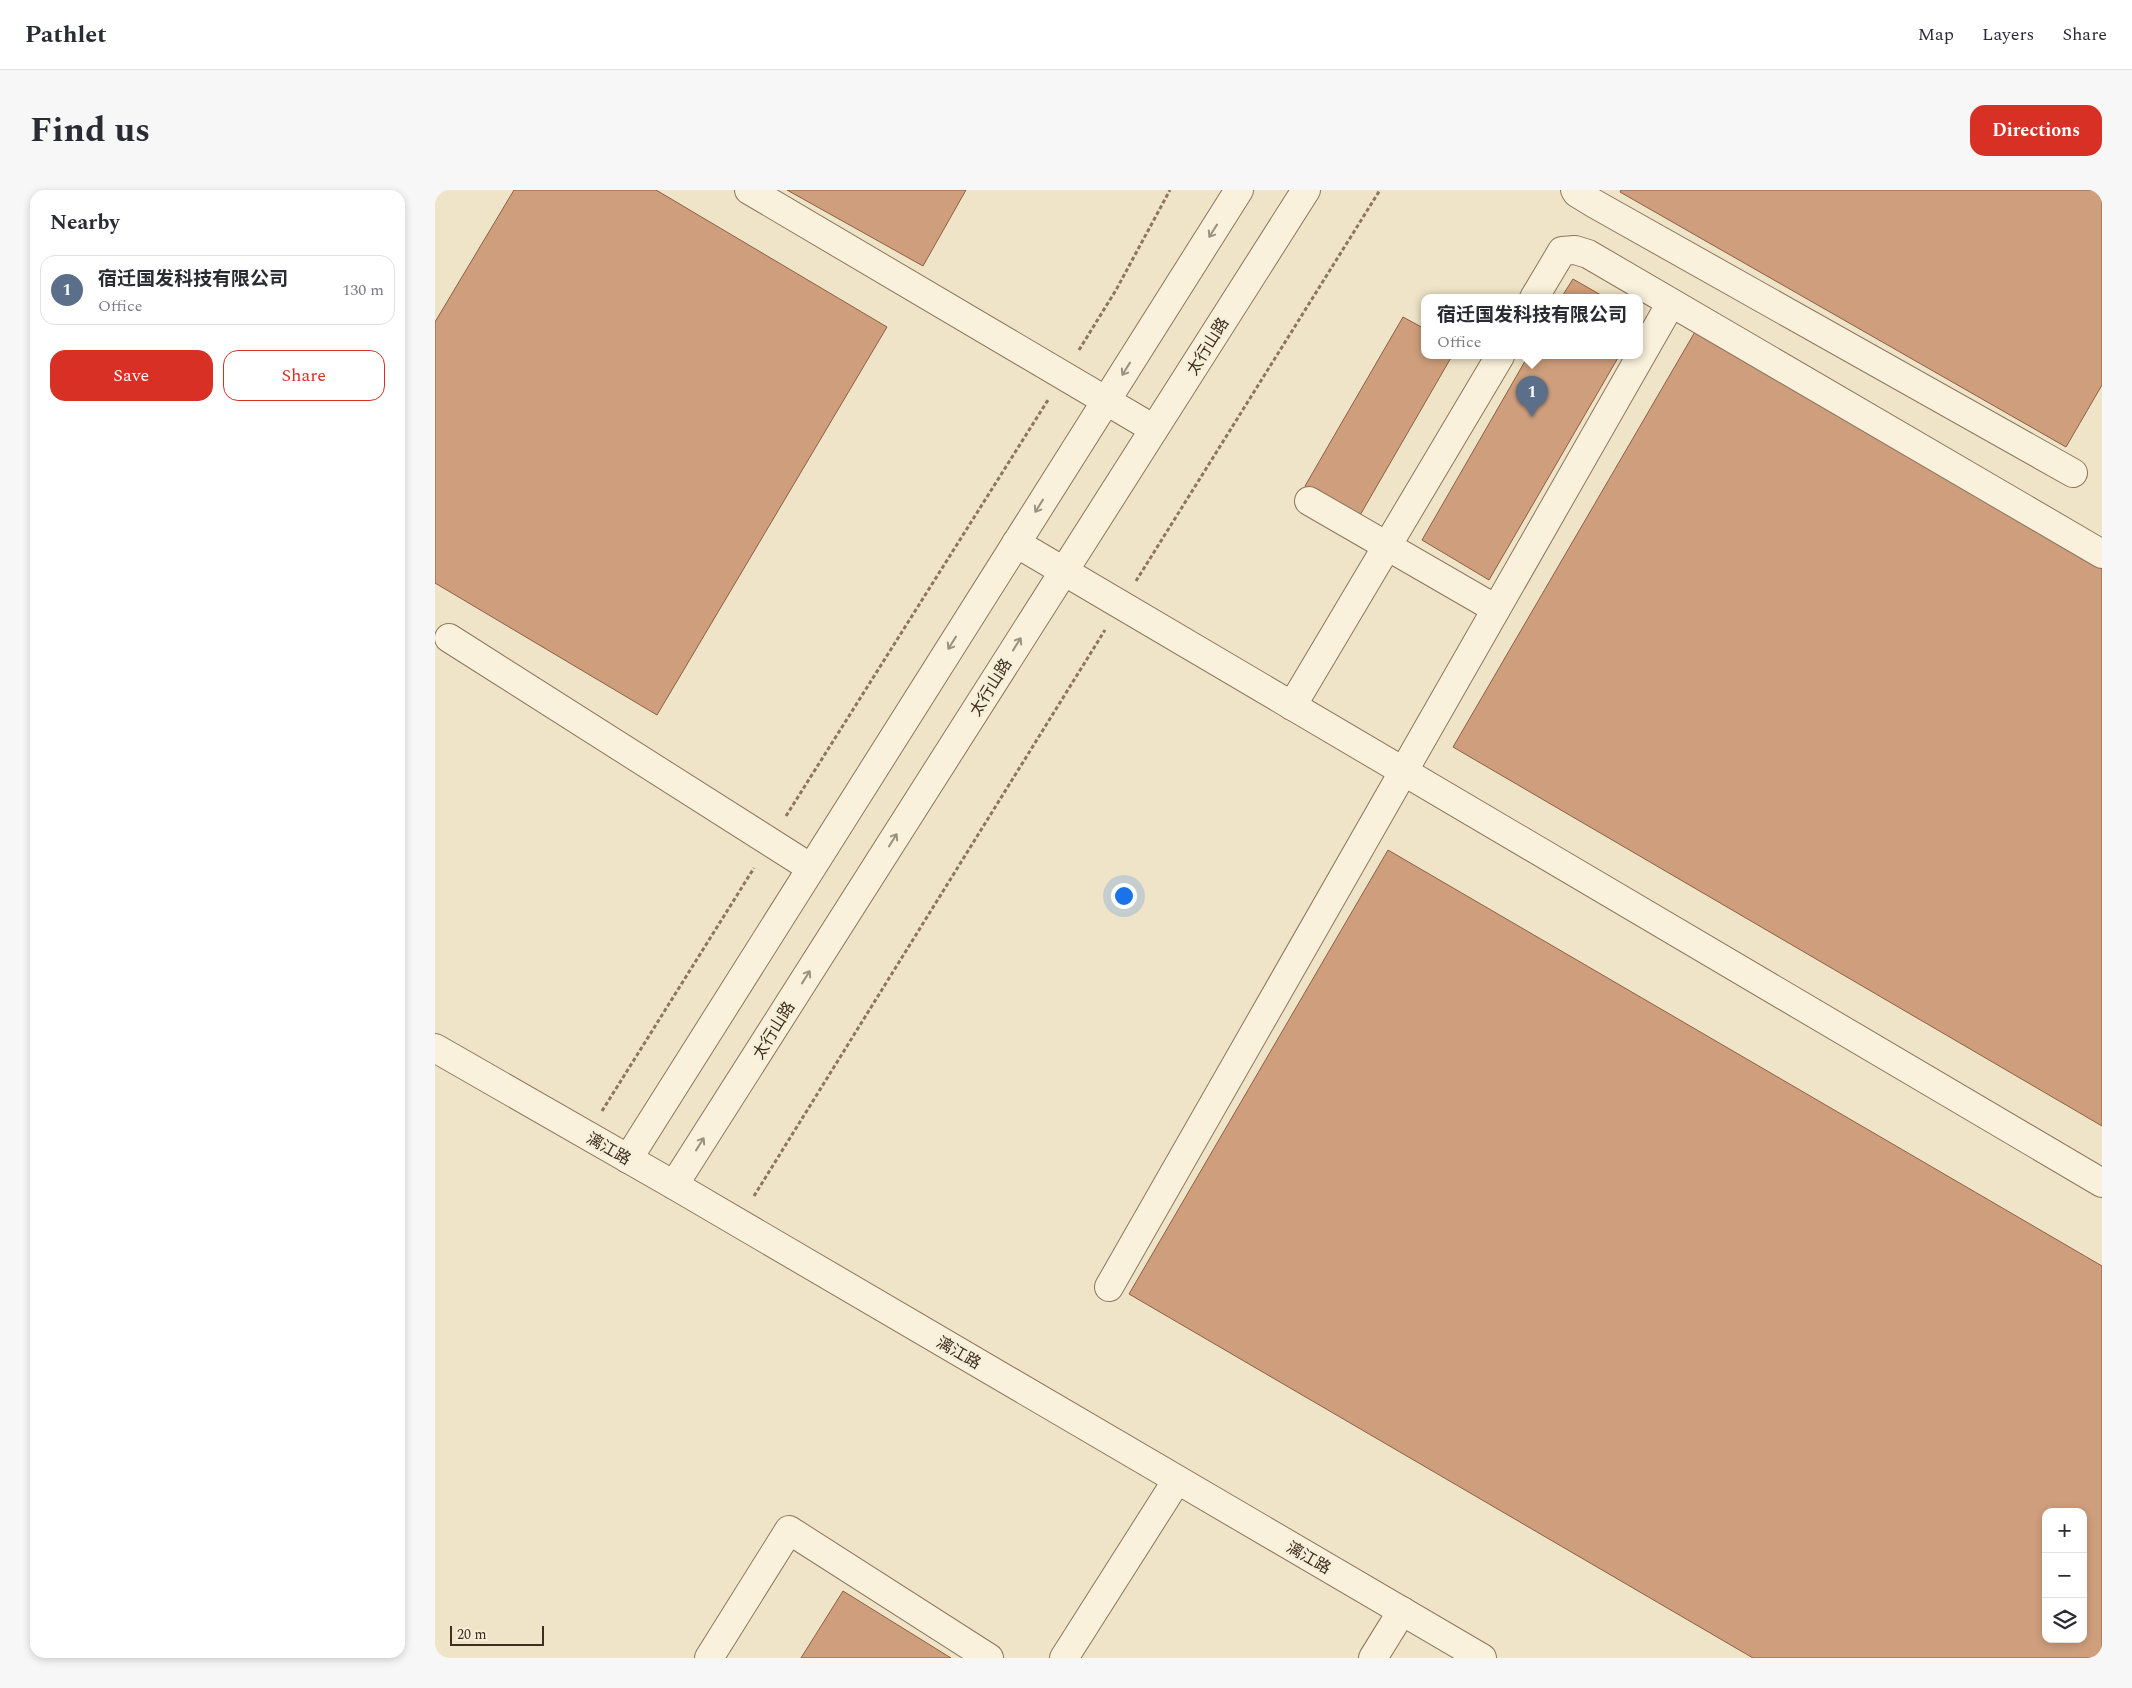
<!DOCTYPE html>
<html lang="en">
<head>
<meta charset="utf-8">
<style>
	body { margin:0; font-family:Spectral,"Noto Sans SC",serif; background:#f7f7f7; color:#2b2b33 }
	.controls { position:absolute; right:15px; bottom:15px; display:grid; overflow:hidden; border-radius:10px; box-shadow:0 2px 8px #0003 }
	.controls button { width:45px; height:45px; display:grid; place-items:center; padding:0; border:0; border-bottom:1px solid #e1e1e2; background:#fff; color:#2b2b33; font:25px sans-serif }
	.scale { position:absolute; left:15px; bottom:12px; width:94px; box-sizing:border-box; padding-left:5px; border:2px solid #3d2e20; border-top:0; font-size:14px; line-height:18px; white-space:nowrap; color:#3d2e20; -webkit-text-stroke:4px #f7eed8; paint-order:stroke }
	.you { position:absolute; left:688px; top:705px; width:18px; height:18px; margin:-12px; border:4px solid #fff; border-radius:50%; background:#1a73e8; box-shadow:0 0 0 8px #1a73e833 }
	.badge { display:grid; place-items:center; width:32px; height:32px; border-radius:50%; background:#d93025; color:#fff; font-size:16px; font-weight:700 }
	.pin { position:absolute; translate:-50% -41px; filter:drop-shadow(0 1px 2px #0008) }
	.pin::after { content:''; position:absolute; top:26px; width:18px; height:15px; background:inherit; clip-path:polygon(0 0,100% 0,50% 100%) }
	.popup { position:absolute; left:986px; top:104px; width:222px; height:65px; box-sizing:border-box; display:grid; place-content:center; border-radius:10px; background:#fff; filter:drop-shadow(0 1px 4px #0005); font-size:16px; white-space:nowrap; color:#7c7c81 }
	.popup b { font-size:19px; color:#2b2b33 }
	.popup::after { content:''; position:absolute; left:50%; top:100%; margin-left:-10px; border:10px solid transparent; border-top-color:#fff }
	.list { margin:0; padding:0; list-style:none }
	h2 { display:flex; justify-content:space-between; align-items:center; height:65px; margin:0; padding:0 20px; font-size:21px }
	h2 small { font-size:16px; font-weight:400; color:#7c7c81 }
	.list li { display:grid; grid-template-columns:32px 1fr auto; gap:15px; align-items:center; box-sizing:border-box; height:70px; margin:0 10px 10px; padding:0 10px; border:1px solid #e1e1e2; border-radius:15px }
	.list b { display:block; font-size:19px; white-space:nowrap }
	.list p { margin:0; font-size:16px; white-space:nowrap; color:#7c7c81 }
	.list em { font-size:16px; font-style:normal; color:#7c7c81 }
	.actions { display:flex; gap:10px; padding:15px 20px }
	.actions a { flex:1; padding:11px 0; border:1px solid #d93025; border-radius:15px; text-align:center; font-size:18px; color:#d93025 }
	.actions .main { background:#d93025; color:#fff }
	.icon { flex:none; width:28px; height:28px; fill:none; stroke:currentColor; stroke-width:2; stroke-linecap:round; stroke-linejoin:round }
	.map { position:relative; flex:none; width:1667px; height:1468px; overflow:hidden; border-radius:15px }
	header { display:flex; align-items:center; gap:30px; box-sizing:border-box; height:70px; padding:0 25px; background:#fff; border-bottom:1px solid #e1e1e2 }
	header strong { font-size:24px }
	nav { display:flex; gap:28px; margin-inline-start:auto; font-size:18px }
	.intro { display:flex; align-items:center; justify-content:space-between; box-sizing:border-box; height:120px; padding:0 30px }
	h1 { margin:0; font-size:35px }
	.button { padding:12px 22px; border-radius:15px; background:#d93025; color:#fff; font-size:18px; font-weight:700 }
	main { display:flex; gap:30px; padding:0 30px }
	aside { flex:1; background:#fff; border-radius:15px; box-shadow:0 2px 8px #0003 }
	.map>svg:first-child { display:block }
</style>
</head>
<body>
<header>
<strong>Pathlet</strong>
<nav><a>Map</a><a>Layers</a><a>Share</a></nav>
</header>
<div class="intro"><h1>Find us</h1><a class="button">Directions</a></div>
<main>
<aside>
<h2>Nearby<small></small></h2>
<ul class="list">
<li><span class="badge" style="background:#5c6f8a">1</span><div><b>宿迁国发科技有限公司</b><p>Office</p></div><em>130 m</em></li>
</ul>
<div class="actions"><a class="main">Save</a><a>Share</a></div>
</aside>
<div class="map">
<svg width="1667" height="1468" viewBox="0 0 1667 1468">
	<rect width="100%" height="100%" fill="#f0e4c8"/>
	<g fill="#cf9f7d" stroke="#8d5f41" fill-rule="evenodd">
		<polygon points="79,0 221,0 452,137 222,525 0,393 0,132"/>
		<polygon points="352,0 531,0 488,76"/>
		<polygon points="1186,0 1667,0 1667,195 1631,257 1185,2"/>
		<polygon points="1138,89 1171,108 1126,108"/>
		<polygon points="968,127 990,139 990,166 1017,166 924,327 870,296"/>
		<polygon points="1264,135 1667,370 1667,936 1018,557"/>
		<polygon points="1093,166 1184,166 1054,390 987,350"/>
		<path d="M953,660L1667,1076V1468H1318L694,1104ZM1611,1322H1648V1449H1611Z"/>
		<polygon points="408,1401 516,1468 366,1468"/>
	</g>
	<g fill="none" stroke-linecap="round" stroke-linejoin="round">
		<defs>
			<g id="minor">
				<polyline points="314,0 719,239"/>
				<polyline points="1140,0 1142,3 1160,14 1638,283"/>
				<polyline points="1099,108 1127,61 1140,60 1153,64 1667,364"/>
				<polyline points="874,311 1061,419"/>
				<polyline points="581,353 1667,993"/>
				<polyline points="14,448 376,678"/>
				<polyline points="857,516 1065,166"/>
				<polyline points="0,858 239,995 1047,1468"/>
				<polyline points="193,969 804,0"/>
				<polyline points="239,995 871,0"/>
				<polyline points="674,1097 1236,113"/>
				<polyline points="274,1468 354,1340 554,1468"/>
				<polyline points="629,1468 742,1290"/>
				<polyline points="938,1468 967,1421"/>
			</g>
		</defs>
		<use href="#minor" stroke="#8d765c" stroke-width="30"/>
		<g stroke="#8d765c" stroke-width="3" stroke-dasharray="4 2.5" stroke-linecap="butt">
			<polyline points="644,160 681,100 735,0"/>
			<polyline points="701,391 945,0"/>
			<polyline points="351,626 613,210"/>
			<polyline points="167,921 319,678"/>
			<polyline points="319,1006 670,440"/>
		</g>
		<use href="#minor" stroke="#faf1dc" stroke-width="28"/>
	</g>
	<defs><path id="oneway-shaft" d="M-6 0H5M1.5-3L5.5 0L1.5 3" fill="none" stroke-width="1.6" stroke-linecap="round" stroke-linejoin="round" transform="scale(1.25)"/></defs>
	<g stroke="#9c907e">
		<use href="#oneway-shaft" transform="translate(778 41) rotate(122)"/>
		<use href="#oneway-shaft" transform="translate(691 179) rotate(122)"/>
		<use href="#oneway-shaft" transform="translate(604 316) rotate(122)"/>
		<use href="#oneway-shaft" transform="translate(517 453) rotate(122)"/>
		<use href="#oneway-shaft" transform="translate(582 454) rotate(-58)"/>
		<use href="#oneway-shaft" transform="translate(458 650) rotate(-58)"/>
		<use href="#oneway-shaft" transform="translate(371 787) rotate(-58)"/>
		<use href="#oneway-shaft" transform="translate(265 954) rotate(-58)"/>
	</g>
	<g text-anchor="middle" stroke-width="4.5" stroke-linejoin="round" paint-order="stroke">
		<g font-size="16" fill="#3d2e20" stroke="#f7eed8">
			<text transform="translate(772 156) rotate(-58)" y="6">太行山路</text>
			<text transform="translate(555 497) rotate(-58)" y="6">太行山路</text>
			<text transform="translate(338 840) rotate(-58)" y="6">太行山路</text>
			<text transform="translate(174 958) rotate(30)" y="6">漓江路</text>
			<text transform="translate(524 1162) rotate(30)" y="6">漓江路</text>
			<text transform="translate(874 1367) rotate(30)" y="6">漓江路</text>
		</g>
	</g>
</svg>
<div class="controls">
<button>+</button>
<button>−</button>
<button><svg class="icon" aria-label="layers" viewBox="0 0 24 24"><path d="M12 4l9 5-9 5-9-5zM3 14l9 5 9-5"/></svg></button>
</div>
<div class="scale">20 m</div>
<div class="you"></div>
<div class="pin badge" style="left:1097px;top:227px;background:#5c6f8a">1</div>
<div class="popup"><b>宿迁国发科技有限公司</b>Office</div>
</div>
</main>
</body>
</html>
